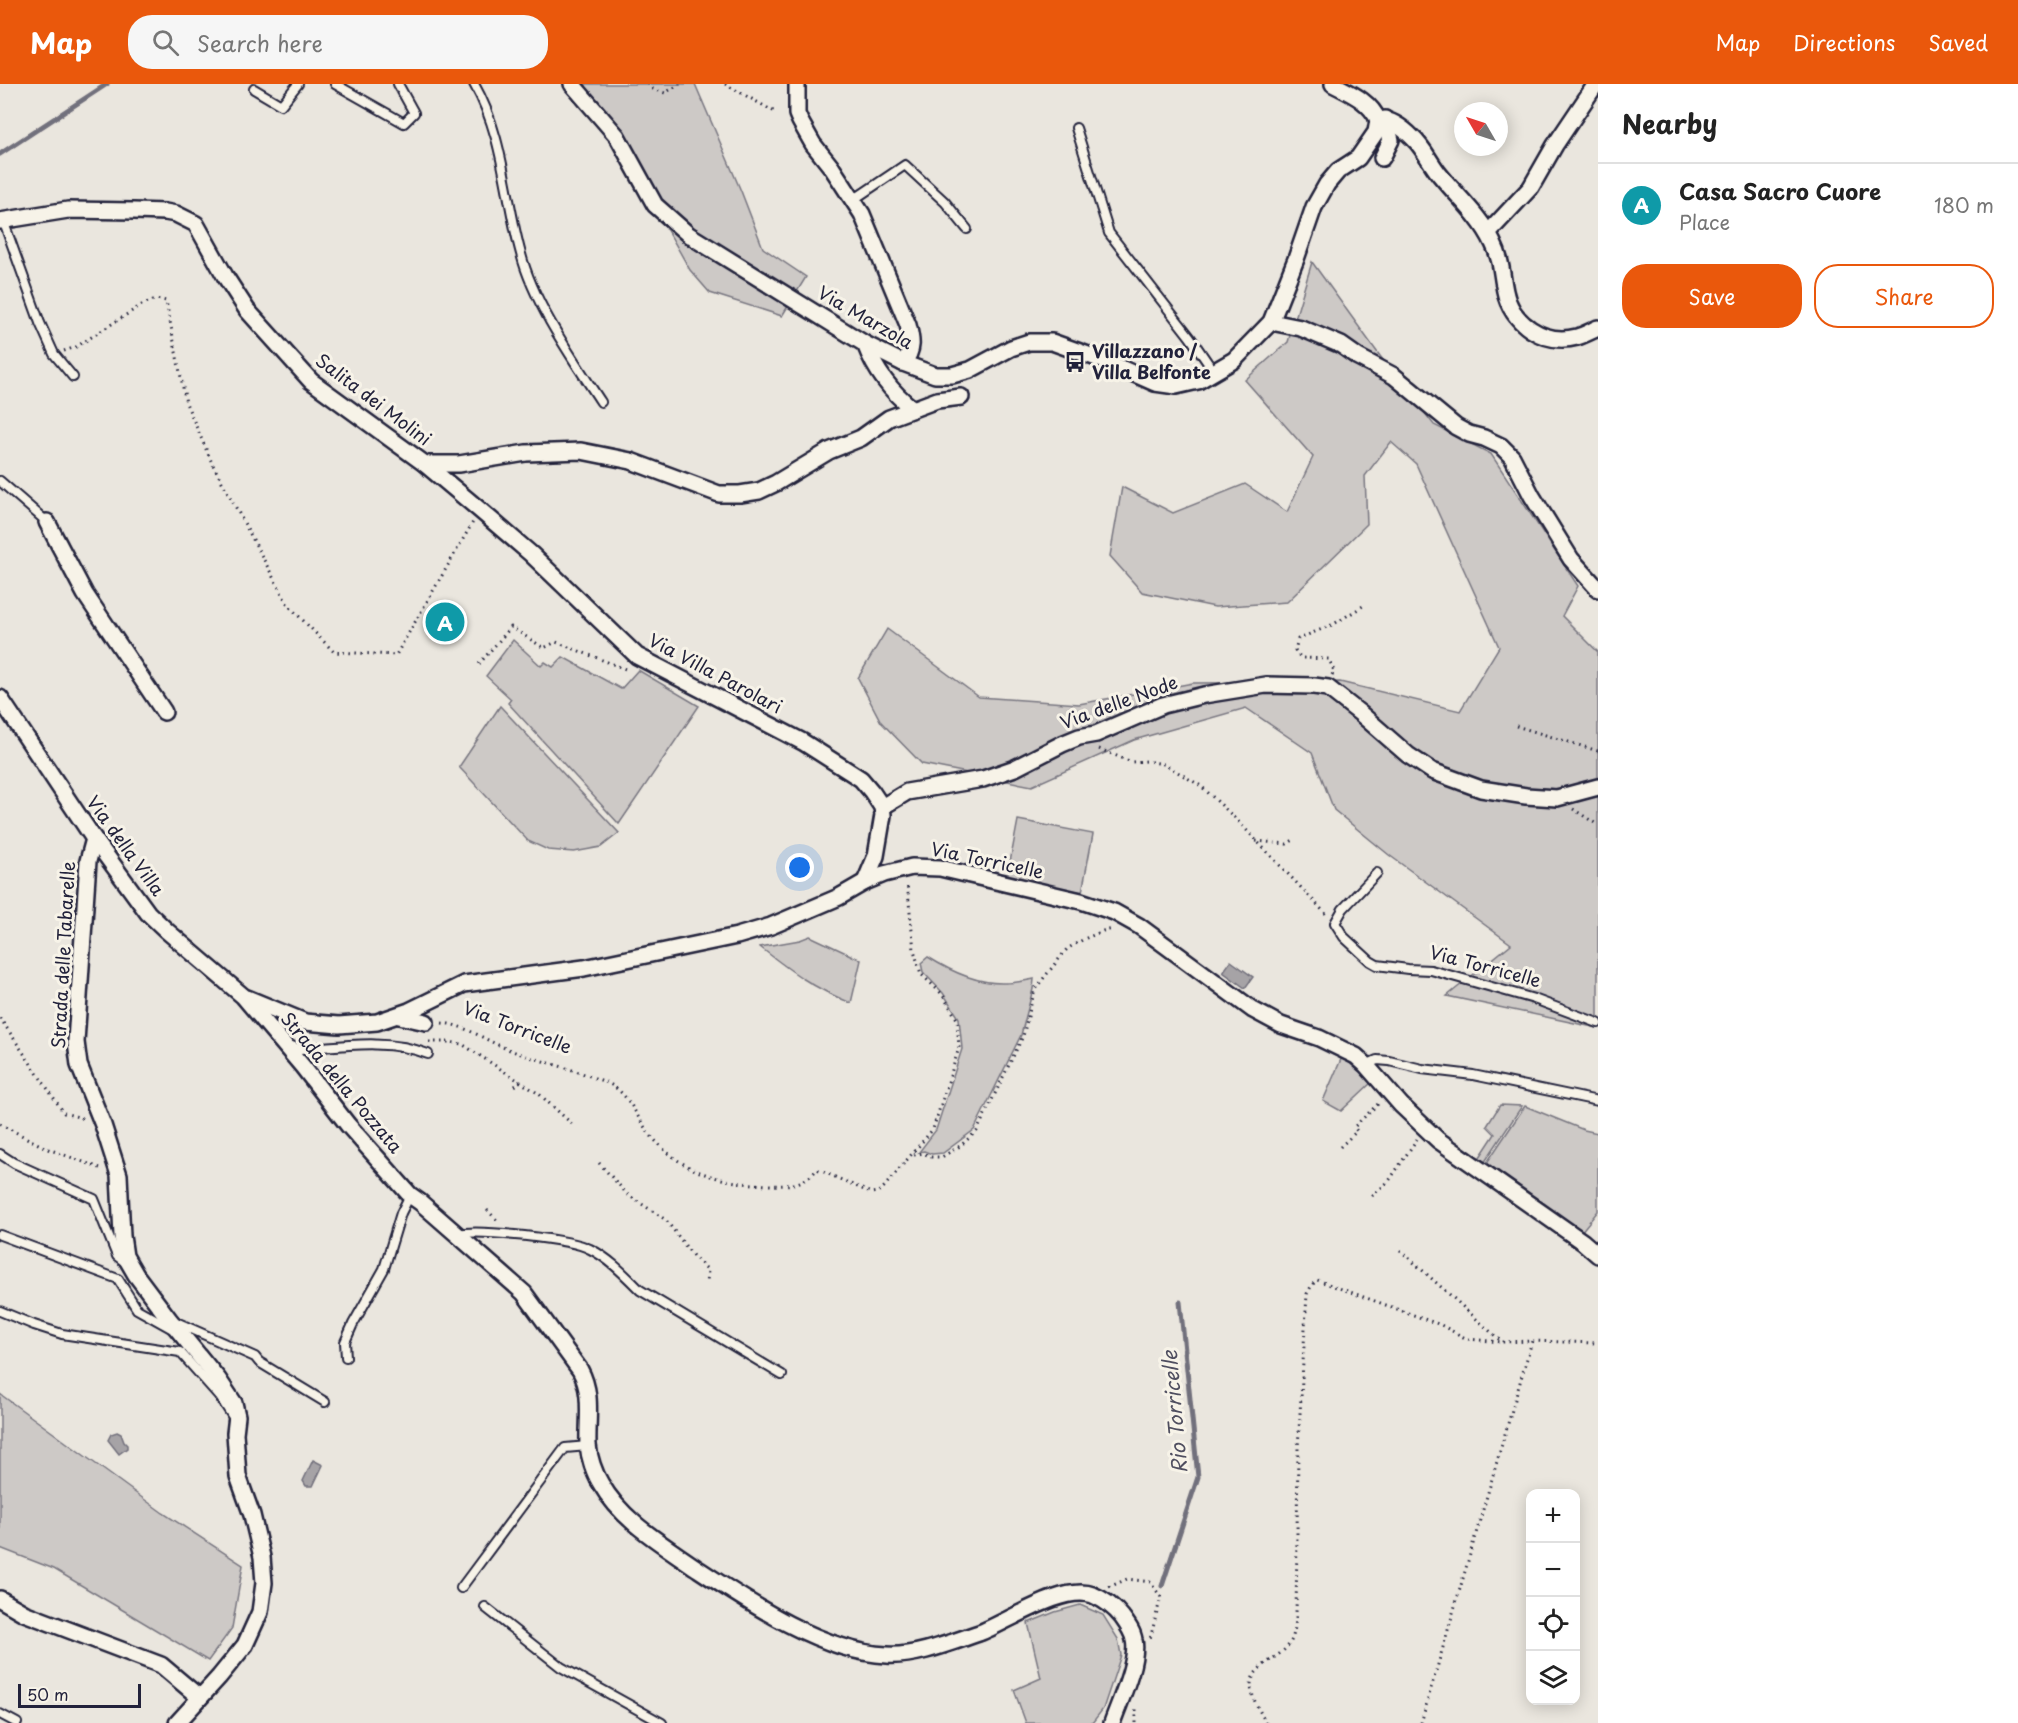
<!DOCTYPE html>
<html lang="en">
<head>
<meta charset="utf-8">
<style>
	body { margin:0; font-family:"Playpen Sans",sans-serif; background:#f6f6f6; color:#222 }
	.controls { position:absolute; right:18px; bottom:18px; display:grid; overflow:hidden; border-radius:12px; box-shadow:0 3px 15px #0003 }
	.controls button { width:54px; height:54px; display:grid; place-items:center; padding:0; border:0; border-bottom:2px solid #e0e0e0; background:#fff; color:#222; font:30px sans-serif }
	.compass { position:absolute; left:1454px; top:18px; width:54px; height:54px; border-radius:50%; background:#fff; box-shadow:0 3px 15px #0003; rotate:309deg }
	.scale { position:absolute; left:18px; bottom:15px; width:123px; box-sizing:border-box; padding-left:6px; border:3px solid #22223b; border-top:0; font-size:16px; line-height:21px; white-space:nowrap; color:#22223b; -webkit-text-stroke:4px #f7f3e8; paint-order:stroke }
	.you { position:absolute; left:800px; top:784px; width:21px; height:21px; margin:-15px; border:4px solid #fff; border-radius:50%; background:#1a73e8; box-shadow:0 0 0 9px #1a73e833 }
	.badge { display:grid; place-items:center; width:39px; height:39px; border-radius:50%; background:#ea580c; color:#fff; font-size:20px; font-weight:700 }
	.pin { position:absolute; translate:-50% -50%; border:3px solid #fff; box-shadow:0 2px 6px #0006 }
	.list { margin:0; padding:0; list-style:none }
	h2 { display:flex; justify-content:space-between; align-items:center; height:78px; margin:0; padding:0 24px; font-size:26px }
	h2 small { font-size:20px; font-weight:400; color:#767676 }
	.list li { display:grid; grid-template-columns:39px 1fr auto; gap:18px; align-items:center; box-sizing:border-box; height:84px; padding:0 24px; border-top:2px solid #e0e0e0 }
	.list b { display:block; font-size:22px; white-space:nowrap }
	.list p { margin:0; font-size:20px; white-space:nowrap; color:#767676 }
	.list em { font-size:20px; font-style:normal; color:#767676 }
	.actions { display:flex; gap:12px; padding:18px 24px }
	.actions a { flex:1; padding:14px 0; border:2px solid #ea580c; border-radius:24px; text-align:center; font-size:21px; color:#ea580c }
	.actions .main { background:#ea580c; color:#fff }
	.icon { flex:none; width:33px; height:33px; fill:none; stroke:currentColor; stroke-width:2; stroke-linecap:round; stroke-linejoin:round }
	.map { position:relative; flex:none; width:1598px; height:1639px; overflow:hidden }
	header { display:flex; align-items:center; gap:36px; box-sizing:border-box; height:84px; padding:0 30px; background:#ea580c; color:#fff }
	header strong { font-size:28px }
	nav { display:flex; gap:33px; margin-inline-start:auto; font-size:21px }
	.search { width:420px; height:54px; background:#f6f6f6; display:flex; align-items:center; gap:15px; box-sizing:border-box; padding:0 21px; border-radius:24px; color:#767676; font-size:22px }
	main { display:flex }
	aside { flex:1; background:#fff }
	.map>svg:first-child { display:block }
</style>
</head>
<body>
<header>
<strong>Map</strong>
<div class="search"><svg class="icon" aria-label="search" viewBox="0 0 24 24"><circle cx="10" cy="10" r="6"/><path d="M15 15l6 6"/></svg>Search here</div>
<nav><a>Map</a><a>Directions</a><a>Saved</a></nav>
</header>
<main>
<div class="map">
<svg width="1598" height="1639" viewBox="0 0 1598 1639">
	<rect width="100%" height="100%" fill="#eae6de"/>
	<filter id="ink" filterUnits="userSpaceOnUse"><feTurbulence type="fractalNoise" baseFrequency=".0167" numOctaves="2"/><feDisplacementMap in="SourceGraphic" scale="12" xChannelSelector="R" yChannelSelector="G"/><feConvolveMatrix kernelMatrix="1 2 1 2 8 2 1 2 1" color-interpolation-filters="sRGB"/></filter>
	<g filter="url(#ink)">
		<g fill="#cdc9c6" stroke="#787680" stroke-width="1.5">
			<polygon points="585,0 695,0 741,107 763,164 806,193 782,232 710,209 690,186"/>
			<polygon points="1312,178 1380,272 1434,341 1491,370 1578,502 1562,532 1598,568 1598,944 1447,912 1511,860 1389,771 1334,726 1312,669 1246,624 1134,656 1032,702 922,680 881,638 858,594 887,545 979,613 1079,620 1193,599 1340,598 1460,627 1499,563 1416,380 1391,358 1365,392 1367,440 1287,518 1215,523 1142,508 1110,472 1122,403 1173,429 1245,400 1287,428 1313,373 1245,296 1288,258"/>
			<polygon points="513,556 541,582 545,578 553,583 563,573 621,605 638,586 699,622 619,740 508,619 511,615 486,592"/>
			<polygon points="500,622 619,749 601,763 574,768 548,766 528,757 459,683"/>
			<polygon points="1018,736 1093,750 1082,808 1007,794"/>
			<path d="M810,852L861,876L851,919C813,904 792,888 760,863L800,856Z"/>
			<path d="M928,873C950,887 978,900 1005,899C1015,899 1024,897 1034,895L1033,905L1021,951L974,1046L943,1069L932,1070L924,1067L919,1068L936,1046L962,965L959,934L943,909L923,888L921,879Z"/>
			<polygon points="1342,973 1364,991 1371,999 1341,1027 1323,1017"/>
			<polygon points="1500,1021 1522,1022 1484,1079 1478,1076 1495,1050 1487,1042"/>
			<polygon points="1525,1022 1584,1046 1598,1049 1598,1127 1581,1148 1486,1080"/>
			<polygon points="0,1310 163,1429 243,1481 232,1544 208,1577 54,1485 0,1464"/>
			<polygon points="1080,1521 1103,1531 1118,1555 1121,1571 1103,1625 1092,1639 1026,1639 1014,1606 1041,1594 1028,1539 1055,1528"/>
		</g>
		<g fill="#a6a3a6" stroke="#716f7b" stroke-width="1.5">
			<polygon points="1231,877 1253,893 1245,904 1223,888"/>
			<polygon points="117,1348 121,1350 124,1358 127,1361 127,1364 119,1370 108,1356 111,1350"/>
			<polygon points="313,1376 323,1381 313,1402 306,1402 303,1397"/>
		</g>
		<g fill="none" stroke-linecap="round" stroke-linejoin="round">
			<g stroke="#716f7b" stroke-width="5">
				<polyline points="0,70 107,0"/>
				<polyline points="1162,1502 1198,1393 1180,1218"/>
			</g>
			<defs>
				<g id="lane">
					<polyline points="335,0 404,39 414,29 398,0"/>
					<path d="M474,0C504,52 505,113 521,170C534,220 573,275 601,318"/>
					<polyline points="254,5 281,21 298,0"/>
					<polyline points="1076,44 1109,149 1190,253 1214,288"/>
					<polyline points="853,116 905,81 945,118 967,145"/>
					<polyline points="3,136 40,239 54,270 73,293"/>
					<polyline points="0,397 47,438"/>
					<polyline points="1377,789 1343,825 1335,839 1344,853 1370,877 1377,881 1408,885 1431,886 1534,915 1598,939"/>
					<path d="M289,961L300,965C341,962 389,954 428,970"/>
					<polyline points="1366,981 1377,976 1389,977 1422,985 1473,991 1598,1017"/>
					<polyline points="0,1070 14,1079 94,1115 117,1172 125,1178"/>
					<path d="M458,1150C477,1145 572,1155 590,1165C609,1174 626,1192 640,1206L782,1291"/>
					<polyline points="0,1151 118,1195 137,1225 171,1244"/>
					<polyline points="0,1227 34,1241 62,1250 180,1268 220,1313 233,1333"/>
					<polyline points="176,1238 255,1273 259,1278 325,1318"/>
					<polyline points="346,1273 345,1258 353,1240 384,1185 401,1129 410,1111"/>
					<polyline points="461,1504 565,1364 588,1362"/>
					<polyline points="485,1523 561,1583 662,1639"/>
					<polyline points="0,1630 17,1639"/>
				</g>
				<g id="street">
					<polyline points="572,0 617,52 655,121 689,151 865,260 903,279 935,291 952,291 970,286 1011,264 1029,258 1052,258 1105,277 1155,299 1176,302 1198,297 1234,276 1271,238 1296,175 1314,123 1327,100 1338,87 1358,74 1376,48 1378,36"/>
					<path d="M797,0V30L800,37L813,60L832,84L862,130L908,241C912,256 914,266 903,279"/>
					<path d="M1333,0C1350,9 1370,17 1378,36"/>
					<path d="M1378,36C1391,34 1404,45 1413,54C1424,64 1430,79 1440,91C1458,113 1481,133 1493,159C1502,177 1501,188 1505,207C1511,239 1544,262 1577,253C1584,251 1591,247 1598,244"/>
					<polyline points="1382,74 1391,56 1385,35"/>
					<polyline points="0,137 68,126 134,127 165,128 176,130 196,140 225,192 247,226 311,297 425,380 481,427 531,470 637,572 803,658 861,695 872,708 882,723 883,731 876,772 865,798"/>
					<polyline points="1488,149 1531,103 1555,61 1596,0"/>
					<polyline points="1271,238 1301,244 1341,261 1358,273 1394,292 1456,343 1469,350 1484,354 1501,362 1512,373 1532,412 1571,475 1598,505"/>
					<polyline points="913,325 937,316 961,313"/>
					<path d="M425,380H459L526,369L581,367L631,377L719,410H740L759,407L776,399L829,367L861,354L889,334L913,325C891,308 875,286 865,260"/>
					<polyline points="47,438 85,510 164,628"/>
					<path d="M0,614L94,755L148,829L167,847L243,912L303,983L348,1041L410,1111L420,1118L524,1209L580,1286C593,1310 587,1334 588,1361C589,1373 594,1389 601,1400C622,1437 661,1459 695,1483C748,1518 822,1568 887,1571C915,1573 952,1558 979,1549C1008,1538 1063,1500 1093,1511C1105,1516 1114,1523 1122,1533C1127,1540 1133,1548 1134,1556C1139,1576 1119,1619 1112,1639"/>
					<polyline points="882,723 907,708 983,695 1015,684 1062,660 1079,653 1096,650 1163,621 1204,611 1266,601 1314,602 1328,604 1361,630 1408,671 1432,687 1481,705 1526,712 1557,714 1598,703"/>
					<polyline points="94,755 88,777 76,958 79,981 103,1041 119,1091 122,1152 125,1172 136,1191 169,1235 218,1295 234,1319 237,1332 235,1349 238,1392 252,1431 262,1473 264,1499 260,1528 245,1561 219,1593 177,1639"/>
					<polyline points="247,914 305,938 339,941 377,938 409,927 464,900 584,884 737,852 771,842 839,813 865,798 884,790 912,783 940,784 1081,817 1114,828 1139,842 1253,926 1281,941 1319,954 1356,972 1366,981 1401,1021 1438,1056 1583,1158 1598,1171"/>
					<polyline points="399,932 426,938"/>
					<polyline points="0,1515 24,1529 161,1581 199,1613"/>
				</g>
			</defs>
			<use href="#lane" stroke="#22223b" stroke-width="12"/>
			<use href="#street" stroke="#22223b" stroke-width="20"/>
			<g stroke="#22223b" stroke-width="3" stroke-dasharray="1.5 4.5" stroke-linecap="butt">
				<polyline points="648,0 653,5 665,9 680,0"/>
				<polyline points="725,0 775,28"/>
				<polyline points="64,267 76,263 143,220 156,215 166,217 186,319 212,379 288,521 334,568 396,571 473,438"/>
				<polyline points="479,580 511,543 544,564 556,558 628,586"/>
				<polyline points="1332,591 1334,587 1329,575 1301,574 1295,566 1298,555 1334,540 1363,522"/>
				<polyline points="1516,642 1598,667"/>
				<polyline points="1099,665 1132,678 1147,677 1164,680 1201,702 1234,733 1327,831"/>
				<polyline points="1573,725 1598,741"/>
				<polyline points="1256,757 1287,760 1295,755"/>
				<polyline points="0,934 64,1029 85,1035"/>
				<path d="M442,939C465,941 483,955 505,964C531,975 560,981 587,991C597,995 608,998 616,1004C631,1016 637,1033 648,1048C679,1088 720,1099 768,1101C788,1102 805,1101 817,1085L871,1109L878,1108L884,1103L933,1045L959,964L957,935L942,910L921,890L914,866L907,799"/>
				<polyline points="429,958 449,958 462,960 539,1010 572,1040"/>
				<polyline points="515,1002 520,997"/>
				<polyline points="0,1040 48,1065 100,1084"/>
				<polyline points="1340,1063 1357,1047 1354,1043 1380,1018"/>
				<polyline points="914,1071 923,1069 931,1073 942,1073 960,1062 977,1047 1023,952 1035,905 1067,865 1084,855 1103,847 1114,845"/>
				<polyline points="599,1079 628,1111 666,1136 693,1172 708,1186 707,1197"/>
				<polyline points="1372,1112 1389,1097 1417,1055"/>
				<polyline points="487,1126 498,1137"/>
				<polyline points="1400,1166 1502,1258 1532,1257 1598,1259"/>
				<polyline points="1109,1503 1127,1495 1150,1498 1161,1513 1150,1555"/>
				<polyline points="1136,1639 1136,1623"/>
				<path d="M1266,1639C1260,1627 1251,1614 1251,1600C1253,1583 1276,1575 1286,1564C1294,1556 1295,1544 1296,1534L1298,1364L1307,1210L1312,1201L1317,1196L1441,1241L1467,1255L1502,1258"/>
				<polyline points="1421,1639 1532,1257"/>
			</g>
			<use href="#lane" stroke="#f7f3e8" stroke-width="8"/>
			<use href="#street" stroke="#f7f3e8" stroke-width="15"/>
		</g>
	</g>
	<defs>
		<symbol id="bus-bare" viewBox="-9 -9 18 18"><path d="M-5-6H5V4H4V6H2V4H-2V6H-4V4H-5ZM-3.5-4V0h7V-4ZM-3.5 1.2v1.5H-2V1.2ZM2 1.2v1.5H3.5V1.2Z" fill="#22223b" stroke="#f7f3e8" stroke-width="2.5" paint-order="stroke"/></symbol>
	</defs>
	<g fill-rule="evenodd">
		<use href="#bus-bare" x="1060" y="263" width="30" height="30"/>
	</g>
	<g text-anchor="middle" stroke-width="6" stroke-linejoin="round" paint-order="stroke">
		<g font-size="18" fill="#22223b" stroke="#f7f3e8">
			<text transform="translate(865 234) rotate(30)" y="6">Via Marzola</text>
			<text transform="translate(373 316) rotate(37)" y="6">Salita dei Molini</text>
			<text transform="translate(715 590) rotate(28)" y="6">Via Villa Parolari</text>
			<text transform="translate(1119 619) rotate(-20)" y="6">Via delle Node</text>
			<text transform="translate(125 762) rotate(54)" y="6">Via della Villa</text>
			<text transform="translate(987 777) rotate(12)" y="6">Via Torricelle</text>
			<text transform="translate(64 871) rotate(-87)" y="6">Strada delle Tabarelle</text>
			<text transform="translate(1485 883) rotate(15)" y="6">Via Torricelle</text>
			<text transform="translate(517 944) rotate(21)" y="6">Via Torricelle</text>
			<text transform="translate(341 999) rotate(50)" y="6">Strada della Pozzata</text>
		</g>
		<g font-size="18" font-weight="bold" fill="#22223b" stroke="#f7f3e8" text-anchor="start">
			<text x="1092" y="274">Villazzano /<tspan x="1092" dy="21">Villa Belfonte</tspan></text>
		</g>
		<g font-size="20" font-style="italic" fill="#504f60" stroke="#f7f3e8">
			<text transform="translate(1175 1328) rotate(-95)" y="7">Rio Torricelle</text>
		</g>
	</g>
</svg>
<div class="controls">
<button>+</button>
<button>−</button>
<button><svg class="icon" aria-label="locate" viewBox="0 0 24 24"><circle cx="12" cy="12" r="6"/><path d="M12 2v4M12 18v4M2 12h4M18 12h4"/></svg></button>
<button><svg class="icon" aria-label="layers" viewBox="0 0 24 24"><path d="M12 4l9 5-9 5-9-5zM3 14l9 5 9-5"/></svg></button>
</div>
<svg class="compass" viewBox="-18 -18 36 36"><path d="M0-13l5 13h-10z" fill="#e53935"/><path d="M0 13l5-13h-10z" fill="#767676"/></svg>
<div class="scale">50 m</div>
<div class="you"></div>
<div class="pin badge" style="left:445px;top:538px;background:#0f9aa8">A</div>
</div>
<aside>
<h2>Nearby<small></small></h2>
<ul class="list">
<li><span class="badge" style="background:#0f9aa8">A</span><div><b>Casa Sacro Cuore</b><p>Place</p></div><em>180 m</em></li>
</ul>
<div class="actions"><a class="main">Save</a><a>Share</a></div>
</aside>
</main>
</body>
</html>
